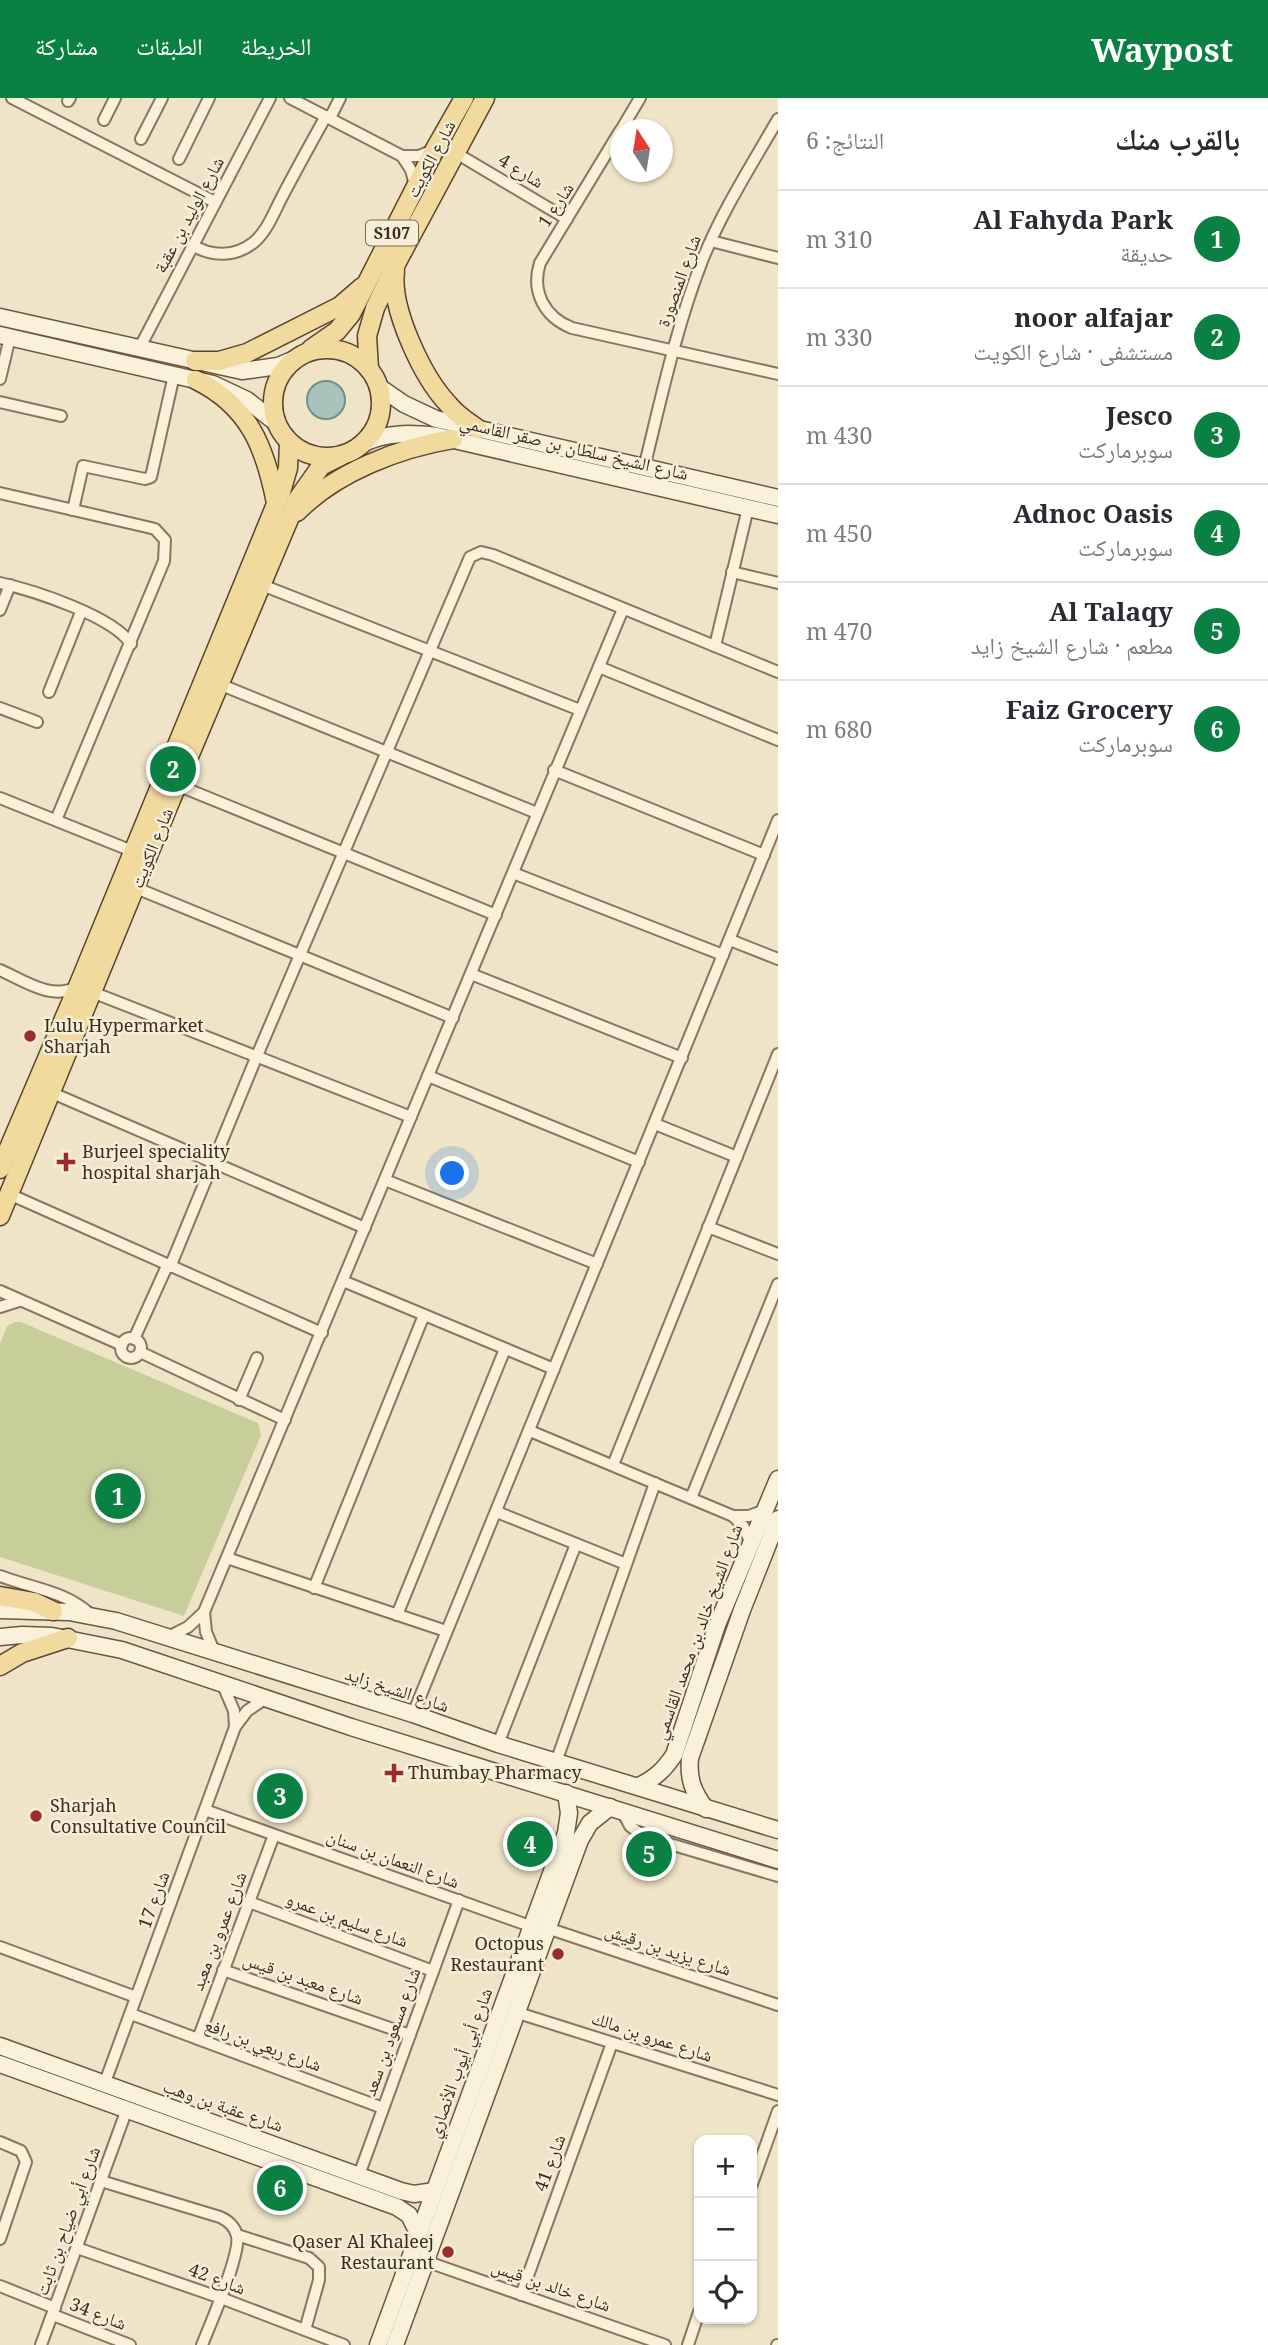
<!DOCTYPE html>
<html lang="ar">
<head>
<meta charset="utf-8">
<style>
	body { margin:0; font-family:"Noto Serif","Noto Naskh Arabic",serif; background:#f2f2f3; color:#2b2b33; direction:rtl }
	.controls { position:absolute; right:21px; bottom:21px; display:grid; overflow:hidden; border-radius:14px; box-shadow:0 2px 5px #0004 }
	.controls button { width:63px; height:63px; display:grid; place-items:center; padding:0; border:0; border-bottom:2px solid #e1e1e2; background:#fff; color:#2b2b33; font:35px sans-serif }
	.compass { position:absolute; left:610px; top:21px; width:63px; height:63px; border-radius:50%; background:#fff; box-shadow:0 2px 5px #0004; rotate:348deg }
	.you { position:absolute; left:453px; top:1076px; width:24px; height:24px; margin:-18px; border:5px solid #fff; border-radius:50%; background:#1a73e8; box-shadow:0 0 0 10px #1a73e833 }
	.badge { display:grid; place-items:center; width:46px; height:46px; border-radius:50%; background:#0b8043; color:#fff; font-size:23px; font-weight:700 }
	.pin { position:absolute; translate:-50% -50%; border:4px solid #fff; box-shadow:0 2px 7px #0006 }
	.list { margin:0; padding:0; list-style:none }
	h2 { display:flex; justify-content:space-between; align-items:center; height:91px; margin:0; padding:0 28px; font-size:30px }
	h2 small { font-size:23px; font-weight:400; color:#7c7c81 }
	.list li { display:grid; grid-template-columns:46px 1fr auto; gap:21px; align-items:center; box-sizing:border-box; height:98px; padding:0 28px; border-top:2px solid #e1e1e2 }
	.list b { display:block; font-size:26px; white-space:nowrap }
	.list p { margin:0; font-size:23px; white-space:nowrap; color:#7c7c81 }
	.list em { font-size:23px; font-style:normal; color:#7c7c81 }
	.icon { flex:none; width:38px; height:38px; fill:none; stroke:currentColor; stroke-width:2; stroke-linecap:round; stroke-linejoin:round }
	.map { position:relative; flex:none; width:778px; height:2247px; overflow:hidden; direction:ltr }
	header { display:flex; align-items:center; gap:42px; box-sizing:border-box; height:98px; padding:0 35px; background:#0b8043; color:#fff }
	header strong { font-size:33px }
	nav { display:flex; gap:38px; margin-inline-start:auto; font-size:24px }
	main { display:flex }
	aside { flex:1; background:#fff }
	.map>svg:first-child { display:block }
</style>
</head>
<body>
<header>
<strong>Waypost</strong>
<nav><a>الخريطة</a><a>الطبقات</a><a>مشاركة</a></nav>
</header>
<main>
<aside>
<h2>بالقرب منك<small>النتائج: 6</small></h2>
<ul class="list">
<li><span class="badge">1</span><div><b>Al Fahyda Park</b><p>حديقة</p></div><em>310 m</em></li>
<li><span class="badge">2</span><div><b>noor alfajar</b><p>مستشفى · شارع الكويت</p></div><em>330 m</em></li>
<li><span class="badge">3</span><div><b>Jesco</b><p>سوبرماركت</p></div><em>430 m</em></li>
<li><span class="badge">4</span><div><b>Adnoc Oasis</b><p>سوبرماركت</p></div><em>450 m</em></li>
<li><span class="badge">5</span><div><b>Al Talaqy</b><p>مطعم · شارع الشيخ زايد</p></div><em>470 m</em></li>
<li><span class="badge">6</span><div><b>Faiz Grocery</b><p>سوبرماركت</p></div><em>680 m</em></li>
</ul>
</aside>
<div class="map">
<svg width="778" height="2247" viewBox="0 0 778 2247">
	<rect width="100%" height="100%" fill="#efe4c7"/>
	<polygon fill="#c7ce9a" points="15,1224 21,1224 258,1325 261,1337 184,1518 0,1459 0,1246 7,1228"/>
	<circle fill="#a8c3bb" stroke="#6e928a" stroke-width="2" cx="326" cy="302" r="19"/>
	<g fill="none" stroke-linecap="round" stroke-linejoin="round">
		<defs>
			<g id="street">
				<polyline points="12,0 215,104"/>
				<polyline points="290,0 402,58 411,72 415,87"/>
				<polyline points="68,3 70,0"/>
				<polyline points="330,20 340,0"/>
				<polyline points="104,22 115,0"/>
				<polyline points="621,32 640,0"/>
				<path d="M620,33L540,165C531,193 544,219 572,230L778,276"/>
				<polyline points="141,41 162,0"/>
				<polyline points="456,55 567,121"/>
				<polyline points="402,58 419,58 433,52"/>
				<polyline points="179,61 209,0"/>
				<polyline points="711,143 778,160"/>
				<path d="M192,147C212,159 235,159 253,145C267,134 274,114 282,99C296,72 311,45 326,18"/>
				<polyline points="139,251 270,0"/>
				<polyline points="0,281 10,239"/>
				<polyline points="0,304 61,318"/>
				<path d="M644,370C661,301 676,230 702,163C722,113 751,68 778,21"/>
				<polyline points="0,395 147,429 155,431 165,442 164,463 56,722"/>
				<polyline points="73,412 83,368 145,381 151,379 174,277"/>
				<polyline points="732,474 778,485"/>
				<path d="M0,485C32,492 113,518 131,546"/>
				<polyline points="262,487 580,612"/>
				<polyline points="0,512 10,487"/>
				<polyline points="715,548 748,410"/>
				<polyline points="599,569 778,642"/>
				<polyline points="219,586 537,715"/>
				<polyline points="49,594 81,514"/>
				<polyline points="0,610 37,624"/>
				<polyline points="554,672 764,757"/>
				<polyline points="177,687 496,817"/>
				<polyline points="0,700 132,753"/>
				<polyline points="513,775 723,857"/>
				<polyline points="136,790 453,920"/>
				<polyline points="730,842 778,861"/>
				<path d="M0,872C23,882 53,904 78,888"/>
				<polyline points="471,876 682,960"/>
				<polyline points="92,894 411,1019"/>
				<polyline points="428,978 639,1064"/>
				<polyline points="50,994 365,1130"/>
				<polyline points="655,1026 737,1059"/>
				<polyline points="385,1082 597,1166"/>
				<polyline points="9,1096 322,1235"/>
				<polyline points="708,1129 778,1156"/>
				<polyline points="170,1169 256,960 470,459 481,454 493,457 778,574"/>
				<polyline points="343,1183 554,1271"/>
				<polyline points="0,1193 122,1247"/>
				<polyline points="0,1209 19,1203"/>
				<circle cx="131" cy="1250" r="10"/>
				<polyline points="134,1241 167,1168"/>
				<polyline points="140,1254 285,1322"/>
				<polyline points="239,1302 257,1260"/>
				<polyline points="530,1333 733,1418 749,1418 765,1412"/>
				<polyline points="613,1367 778,956"/>
				<polyline points="691,1400 778,1186"/>
				<polyline points="497,1414 626,1466"/>
				<polyline points="733,1418 744,1429 750,1444"/>
				<polyline points="227,1460 446,1533"/>
				<path d="M0,1478C31,1490 66,1493 91,1517"/>
				<polyline points="314,1490 424,1217"/>
				<polyline points="204,1514 206,1534 214,1553"/>
				<polyline points="397,1517 505,1251"/>
				<polyline points="168,1539 188,1529 204,1514 623,511"/>
				<polyline points="223,1587 234,1613 235,1629"/>
				<polyline points="413,1616 778,722"/>
				<polyline points="498,1646 576,1446"/>
				<polyline points="556,1664 655,1385"/>
				<polyline points="205,1712 530,1828"/>
				<polyline points="622,1713 630,1728 643,1738 778,1778"/>
				<polyline points="249,1804 433,1873"/>
				<polyline points="547,1830 778,1907"/>
				<polyline points="0,1849 136,1899"/>
				<polyline points="223,1872 410,1937"/>
				<polyline points="515,1914 778,1997"/>
				<polyline points="131,1916 383,2010"/>
				<polyline points="198,1941 274,1737"/>
				<polyline points="104,1987 235,1629 247,1613 266,1600"/>
				<polyline points="0,2044 21,2053 26,2064 0,2141"/>
				<polyline points="359,2077 459,1802"/>
				<path d="M101,2083L220,2119C229,2123 235,2129 237,2138C241,2156 210,2227 202,2247"/>
				<polyline points="752,2086 778,2013"/>
				<polyline points="237,2137 309,2160 319,2169 319,2182 305,2232"/>
				<polyline points="77,2150 221,2200 344,2247"/>
				<polyline points="425,2163 665,2247"/>
				<polyline points="0,2188 55,2210"/>
				<polyline points="521,2197 612,1945"/>
				<polyline points="53,2217 130,2247"/>
				<polyline points="41,2247 127,2011"/>
				<polyline points="688,2247 699,2214"/>
				<polyline points="777,2247 778,2247"/>
			</g>
			<g id="secondary">
				<polyline points="0,219 242,273 278,268 295,261"/>
				<polyline points="0,237 213,286 247,302 275,324"/>
				<polyline points="378,288 404,306 436,321 778,400"/>
				<path d="M362,346C387,334 411,335 437,338L778,417"/>
				<polyline points="0,1512 69,1514 116,1523 413,1616 498,1646 778,1732"/>
				<polyline points="0,1539 22,1537 52,1538 122,1552 351,1629 778,1762"/>
				<path d="M639,1688C655,1680 664,1672 674,1657L717,1527L778,1381"/>
				<path d="M706,1711C693,1694 688,1681 690,1660L742,1512L778,1421"/>
				<polyline points="0,1948 401,2093 414,2096 435,2093"/>
				<polyline points="0,1966 397,2109 409,2117 418,2135"/>
				<polyline points="378,2247 566,1735 569,1715 566,1695"/>
				<polyline points="395,2247 580,1742 590,1725 610,1709"/>
			</g>
			<g id="primary">
				<path d="M395,173C390,211 423,280 449,307C457,317 468,324 478,331"/>
				<circle cx="327" cy="305" r="54"/>
				<polyline points="311,251 337,233 351,216 435,51 464,0"/>
				<polyline points="195,263 219,263 247,255 340,208 362,189"/>
				<polyline points="369,271 367,238 375,210 397,164 485,0"/>
				<path d="M196,282C249,308 265,349 276,405"/>
				<path d="M297,414C336,374 399,350 453,341"/>
				<polyline points="0,1071 78,888 281,394 288,370 289,344"/>
				<polyline points="0,1118 177,687 297,402 321,368 341,358"/>
				<polyline points="0,1498 34,1504 53,1513"/>
				<polyline points="0,1568 22,1555 68,1540"/>
			</g>
		</defs>
		<use href="#street" stroke="#8b765c" stroke-width="14"/>
		<use href="#secondary" stroke="#6d573f" stroke-width="19"/>
		<use href="#primary" stroke="#594430" stroke-width="21"/>
		<use href="#street" stroke="#f9f1da" stroke-width="10"/>
		<use href="#secondary" stroke="#f9f1da" stroke-width="16"/>
		<use href="#primary" stroke="#f2da9f" stroke-width="18"/>
	</g>
	<g fill="#9b2c2b" stroke="#f6eed7" stroke-width="2.5">
		<circle cx="30" cy="938" r="7"/>
		<path d="M62.5 1053.5h7v7h7v7h-7v7h-7v-7h-7v-7h7z"/>
		<path d="M390.5 1664.5h7v7h7v7h-7v7h-7v-7h-7v-7h7z"/>
		<circle cx="36" cy="1718" r="7"/>
		<circle cx="558" cy="1856" r="7"/>
		<circle cx="448" cy="2154" r="7"/>
	</g>
	<g text-anchor="middle" stroke-width="5" stroke-linejoin="round" paint-order="stroke">
		<rect fill="#f6eed7" stroke="#736857" stroke-width="2" x="366" y="122.5" width="52" height="25" rx="5"/>
		<g font-size="16" font-weight="bold" fill="#3b2e20">
			<text x="392" y="141">S107</text>
		</g>
		<g font-size="18" fill="#3b2e20" stroke="#f6eed7">
			<text transform="translate(431 61) rotate(-62)" y="6">شارع الكويت</text>
			<text transform="translate(521 73) rotate(31)" y="6">شارع 4</text>
			<text transform="translate(556 107) rotate(-57)" y="6">شارع 1</text>
			<text transform="translate(189 117) rotate(-62)" y="6">شارع الوليد بن عقبة</text>
			<text transform="translate(679 183) rotate(-70)" y="6">شارع المنصورة</text>
			<text transform="translate(574 350) rotate(13)" y="6">شارع الشيخ سلطان بن صقر القاسمي</text>
			<text transform="translate(152 750) rotate(-68)" y="6">شارع الكويت</text>
			<text transform="translate(698 1534) rotate(-70)" y="6">شارع الشيخ خالد بن محمد القاسمي</text>
			<text transform="translate(397 1592) rotate(18)" y="6">شارع الشيخ زايد</text>
			<text transform="translate(393 1761) rotate(20)" y="6">شارع النعمان بن سنان</text>
			<text transform="translate(154 1802) rotate(-70)" y="6">شارع 17</text>
			<text transform="translate(347 1822) rotate(20)" y="6">شارع سليم بن عمرو</text>
			<text transform="translate(219 1833) rotate(-69)" y="6">شارع عمرو بن معبد</text>
			<text transform="translate(668 1852) rotate(18)" y="6">شارع يزيد بن رقيش</text>
			<text transform="translate(303 1881) rotate(19)" y="6">شارع معبد بن قيس</text>
			<text transform="translate(392 1934) rotate(-70)" y="6">شارع مسعود بن سعد</text>
			<text transform="translate(652 1939) rotate(18)" y="6">شارع عمرو بن مالك</text>
			<text transform="translate(263 1947) rotate(20)" y="6">شارع ربعي بن رافع</text>
			<text transform="translate(460 1965) rotate(-70)" y="6">شارع أبي أيوب الأنصاري</text>
			<text transform="translate(223 2008) rotate(19)" y="6">شارع عقبة بن وهب</text>
			<text transform="translate(550 2065) rotate(-70)" y="6">شارع 41</text>
			<text transform="translate(68 2123) rotate(-70)" y="6">شارع أبي ضياح بن ثابت</text>
			<text transform="translate(217 2181) rotate(20)" y="6">شارع 42</text>
			<text transform="translate(551 2188) rotate(19)" y="6">شارع خالد بن قيس</text>
			<text transform="translate(98 2216) rotate(21)" y="6">شارع 34</text>
		</g>
		<g font-size="18" fill="#3b2e20" stroke="#f6eed7" text-anchor="start">
			<text x="44" y="934">Lulu Hypermarket<tspan x="44" dy="21">Sharjah</tspan></text>
			<text x="82" y="1060">Burjeel speciality<tspan x="82" dy="21">hospital sharjah</tspan></text>
			<text x="408" y="1681">Thumbay Pharmacy</text>
			<text x="50" y="1714">Sharjah<tspan x="50" dy="21">Consultative Council</tspan></text>
			<text x="544" y="1852" text-anchor="end">Octopus<tspan x="544" dy="21">Restaurant</tspan></text>
			<text x="434" y="2150" text-anchor="end">Qaser Al Khaleej<tspan x="434" dy="21">Restaurant</tspan></text>
		</g>
	</g>
</svg>
<div class="controls">
<button>+</button>
<button>−</button>
<button><svg class="icon" aria-label="locate" viewBox="0 0 24 24"><circle cx="12" cy="12" r="6"/><path d="M12 2v4M12 18v4M2 12h4M18 12h4"/></svg></button>
</div>
<svg class="compass" viewBox="-18 -18 36 36"><path d="M0-13l5 13h-10z" fill="#e53935"/><path d="M0 13l5-13h-10z" fill="#7c7c81"/></svg>
<div class="you"></div>
<div class="pin badge" style="left:118px;top:1398px">1</div>
<div class="pin badge" style="left:173px;top:671px">2</div>
<div class="pin badge" style="left:280px;top:1698px">3</div>
<div class="pin badge" style="left:530px;top:1746px">4</div>
<div class="pin badge" style="left:649px;top:1756px">5</div>
<div class="pin badge" style="left:280px;top:2090px">6</div>
</div>
</main>
</body>
</html>
